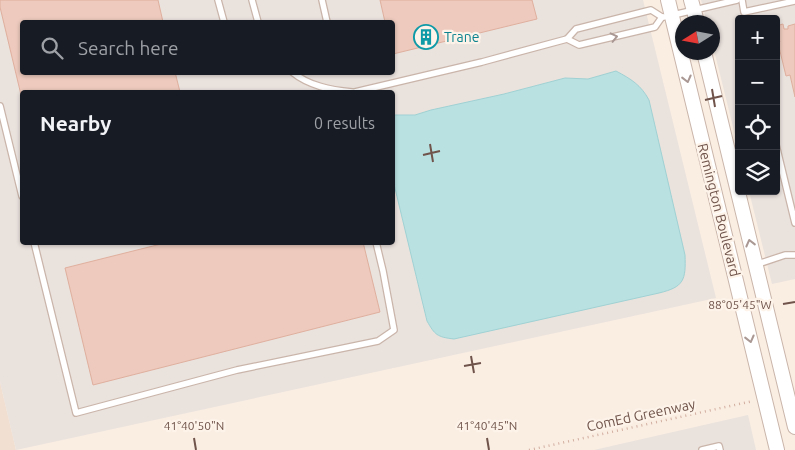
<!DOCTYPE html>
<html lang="en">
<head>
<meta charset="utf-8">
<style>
	body { margin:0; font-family:Ubuntu,sans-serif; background:#20242c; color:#f1f3f6 }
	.controls { position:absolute; right:15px; top:15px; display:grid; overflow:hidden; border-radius:5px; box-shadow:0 1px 4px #0004 }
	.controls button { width:45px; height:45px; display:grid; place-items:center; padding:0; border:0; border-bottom:1px solid #363941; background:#171b24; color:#f1f3f6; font:25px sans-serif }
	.compass { position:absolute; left:675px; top:15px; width:45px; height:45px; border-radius:50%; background:#171b24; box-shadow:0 1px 4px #0004; rotate:259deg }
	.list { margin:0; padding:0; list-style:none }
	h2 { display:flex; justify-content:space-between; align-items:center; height:65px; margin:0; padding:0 20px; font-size:21px }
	h2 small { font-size:16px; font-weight:400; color:#9ea1a6 }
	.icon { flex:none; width:28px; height:28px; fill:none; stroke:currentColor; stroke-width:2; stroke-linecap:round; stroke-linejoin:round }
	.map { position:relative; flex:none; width:795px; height:450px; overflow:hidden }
	.search { position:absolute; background:#171b24; box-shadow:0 1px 4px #0004; left:20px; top:20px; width:375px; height:55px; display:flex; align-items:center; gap:12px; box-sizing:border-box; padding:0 18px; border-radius:5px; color:#9ea1a6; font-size:19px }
	.panel { position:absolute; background:#171b24; box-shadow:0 1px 4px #0004; left:20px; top:90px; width:375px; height:155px; border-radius:5px }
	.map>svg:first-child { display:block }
</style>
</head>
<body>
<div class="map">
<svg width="795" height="450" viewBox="0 0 795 450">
	<rect width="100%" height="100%" fill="#faeee3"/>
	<polygon fill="#f1dfd2" points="0,382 16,450 0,450"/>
	<g fill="#eae2dd" fill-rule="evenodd">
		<path d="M0,0H643L716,298L16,450L0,382ZM22,22H392V72H22ZM22,92H392V242H22Z"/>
		<polygon points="701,0 795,0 795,279 772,284 749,191 776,191 776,19 739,19 739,151 713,46 712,22 707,22"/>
		<polygon points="748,415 756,450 594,450"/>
	</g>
	<path fill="#b9e1e2" stroke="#a0d1d3" d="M616,71C631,79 641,85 649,100L685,255C686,280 684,287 659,293L454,339C437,337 435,335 427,321L393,180V118L395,115H415L431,110L504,94L565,78L588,79Z"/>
	<g fill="#edcabd" stroke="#dfaf9e">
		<polygon points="0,0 158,0 163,22 22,22 22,72 175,72 180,92 22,92 22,99 0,7"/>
		<polygon points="380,0 532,0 537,19 393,54 392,22 385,22"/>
		<polygon points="783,24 784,29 788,29 788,26 795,24 795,97 790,75 786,76 778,43 780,42 779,39 776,39 776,26"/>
		<polygon points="169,242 363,242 380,312 93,385 65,268"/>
	</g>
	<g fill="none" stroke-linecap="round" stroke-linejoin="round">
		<defs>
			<g id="service">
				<polyline points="218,0 224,22"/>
				<polyline points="252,0 258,22"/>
				<polyline points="322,0 327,22"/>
				<polyline points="742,0 744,12 795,1"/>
				<polyline points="673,15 737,0"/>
				<polyline points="567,39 579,45 655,27 662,17 664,17"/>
				<path d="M292,72C309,86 331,90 352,92"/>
				<polyline points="355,92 482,62 567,39 576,29 651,10 662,17"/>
				<polyline points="0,106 22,196"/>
				<polyline points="776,145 795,223"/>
				<polyline points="34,242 76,413 237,370 378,341 394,330 383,271 376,242"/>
				<polyline points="755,265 785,255 795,255"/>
				<polyline points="702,450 719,446 720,450"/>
			</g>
			<g id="tertiary">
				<polyline points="668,0 777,450"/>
				<polyline points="691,0 697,22"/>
				<polyline points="704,52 795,427"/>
			</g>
		</defs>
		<use href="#service" stroke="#cab5aa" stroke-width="8"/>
		<use href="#tertiary" stroke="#cab5aa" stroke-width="16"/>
		<polyline stroke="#d2aea0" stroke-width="2.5" stroke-dasharray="1 4" stroke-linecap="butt" points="529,450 753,401"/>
		<use href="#service" stroke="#fff" stroke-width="5.5"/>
		<use href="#tertiary" stroke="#fff" stroke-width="14"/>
	</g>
	<defs><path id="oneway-chevron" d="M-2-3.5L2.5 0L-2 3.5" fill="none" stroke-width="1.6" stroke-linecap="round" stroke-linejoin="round" transform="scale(1.25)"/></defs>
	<g stroke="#a99893">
		<use href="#oneway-chevron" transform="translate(614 37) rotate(-13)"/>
		<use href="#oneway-chevron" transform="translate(687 79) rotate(76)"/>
		<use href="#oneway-chevron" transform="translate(750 243) rotate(-104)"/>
		<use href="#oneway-chevron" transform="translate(750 339) rotate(76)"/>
	</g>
	<path fill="none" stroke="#70544b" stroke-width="2" d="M712,89L715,107M705,100L722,96M430,144L433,162M423,155L440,151M783,304L795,302M471,356L474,373M464,366L481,363M194,438L196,450M487,438L489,450"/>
	<defs>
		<symbol id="building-ring" viewBox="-11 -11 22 22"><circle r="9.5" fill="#fdf3e9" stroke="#0f9aa8" stroke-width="1.5"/><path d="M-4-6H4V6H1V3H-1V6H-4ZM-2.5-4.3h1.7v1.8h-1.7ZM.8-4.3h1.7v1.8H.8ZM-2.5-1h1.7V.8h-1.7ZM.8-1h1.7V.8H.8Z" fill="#0f9aa8"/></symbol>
	</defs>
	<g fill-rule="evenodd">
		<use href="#building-ring" x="412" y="23" width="28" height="28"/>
	</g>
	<g text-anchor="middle" stroke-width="4.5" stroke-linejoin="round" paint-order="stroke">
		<g font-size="14" fill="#0d838f" stroke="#fdf3e9" text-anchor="start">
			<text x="444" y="42">Trane</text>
		</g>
		<g font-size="14" fill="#70544b" stroke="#fdf3e9">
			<text transform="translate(719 210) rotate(76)" y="5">Remington Boulevard</text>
			<text transform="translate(641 415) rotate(-12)" y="5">ComEd Greenway</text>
		</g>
	</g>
	<g font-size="12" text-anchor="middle" fill="#70544b" stroke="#fdf3e9" stroke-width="4.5" stroke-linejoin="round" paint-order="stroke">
		<text x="740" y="309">88°05'45"W</text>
		<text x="194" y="430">41°40'50"N</text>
		<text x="487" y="430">41°40'45"N</text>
	</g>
</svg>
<div class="controls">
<button>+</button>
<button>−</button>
<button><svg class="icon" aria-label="locate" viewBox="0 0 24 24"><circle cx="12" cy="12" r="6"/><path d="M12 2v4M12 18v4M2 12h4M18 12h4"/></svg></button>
<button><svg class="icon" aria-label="layers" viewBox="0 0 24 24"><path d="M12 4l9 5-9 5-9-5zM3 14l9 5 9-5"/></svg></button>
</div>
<svg class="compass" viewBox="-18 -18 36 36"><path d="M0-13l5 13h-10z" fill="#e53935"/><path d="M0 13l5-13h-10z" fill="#9ea1a6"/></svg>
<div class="search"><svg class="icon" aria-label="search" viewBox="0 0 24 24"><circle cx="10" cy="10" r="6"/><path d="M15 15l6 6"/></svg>Search here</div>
<section class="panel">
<h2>Nearby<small>0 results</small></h2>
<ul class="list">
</ul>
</section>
</div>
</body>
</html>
